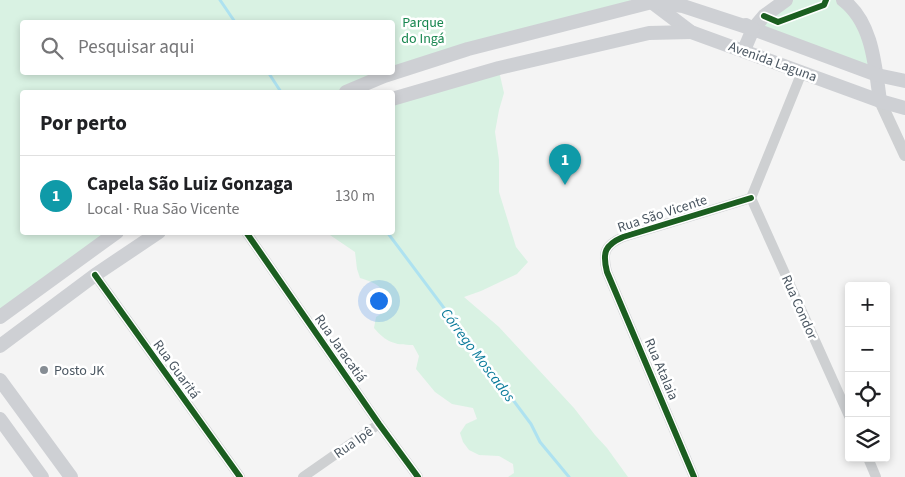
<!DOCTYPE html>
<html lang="pt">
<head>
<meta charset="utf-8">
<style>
	body { margin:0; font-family:"Source Sans 3",sans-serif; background:#f6f6f6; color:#202124 }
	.controls { position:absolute; right:15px; bottom:15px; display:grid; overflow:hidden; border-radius:5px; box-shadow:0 2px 8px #0003 }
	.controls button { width:45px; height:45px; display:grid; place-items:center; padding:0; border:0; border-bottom:1px solid #e0e0e0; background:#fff; color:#202124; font:25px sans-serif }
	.you { position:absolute; left:378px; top:300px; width:18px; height:18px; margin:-12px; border:4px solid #fff; border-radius:50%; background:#1a73e8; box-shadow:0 0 0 8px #1a73e833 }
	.badge { display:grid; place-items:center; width:32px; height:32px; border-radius:50%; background:#1a73e8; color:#fff; font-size:16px; font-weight:700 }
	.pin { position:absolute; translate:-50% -41px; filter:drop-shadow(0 1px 2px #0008) }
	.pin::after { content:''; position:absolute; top:26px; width:18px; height:15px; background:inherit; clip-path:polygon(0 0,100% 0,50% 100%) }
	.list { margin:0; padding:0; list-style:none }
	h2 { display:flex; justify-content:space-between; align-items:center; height:65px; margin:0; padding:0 20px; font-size:21px }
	h2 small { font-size:16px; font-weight:400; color:#757577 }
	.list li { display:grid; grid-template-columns:32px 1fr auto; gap:15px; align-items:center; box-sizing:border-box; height:80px; padding:0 20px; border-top:1px solid #e0e0e0 }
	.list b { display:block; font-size:19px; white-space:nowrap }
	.list p { margin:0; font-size:16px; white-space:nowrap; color:#757577 }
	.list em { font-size:16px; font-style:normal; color:#757577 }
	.icon { flex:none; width:28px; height:28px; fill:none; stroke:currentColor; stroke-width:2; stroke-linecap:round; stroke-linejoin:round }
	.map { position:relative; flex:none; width:905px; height:477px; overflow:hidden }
	.search { position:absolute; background:#fff; box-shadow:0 2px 8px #0003; left:20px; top:20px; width:375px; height:55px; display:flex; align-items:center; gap:12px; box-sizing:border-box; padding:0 18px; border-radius:5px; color:#757577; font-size:19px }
	.panel { position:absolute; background:#fff; box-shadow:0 2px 8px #0003; left:20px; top:90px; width:375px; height:145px; border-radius:5px }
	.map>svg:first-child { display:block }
</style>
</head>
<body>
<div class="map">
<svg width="905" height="477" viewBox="0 0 905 477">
	<rect width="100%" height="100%" fill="#f4f4f4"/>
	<g fill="#d9f2e3">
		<polygon points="0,0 630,0 631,1 393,71 392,22 22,22 22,72 389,73 342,92 22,92 22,232 115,233 0,313"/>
		<polygon points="786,0 843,0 849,5 877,75 753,29"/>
		<path d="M499,71L504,93L499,110L495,132L499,160V192L516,247L528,262L517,274L481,291L464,297L499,327L574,408L595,435L607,448L628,477H508L514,473L513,464L499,456L479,455L469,450L463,442L460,433L466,424L477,419L473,408L452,404L435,392L416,369L419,356L413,345C394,345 386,342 374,328L376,317L384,312L391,304C382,286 378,284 360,278L357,269L355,252L327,233L392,232L393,102Z"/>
	</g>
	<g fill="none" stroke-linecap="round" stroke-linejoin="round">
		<g stroke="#aee2f0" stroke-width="3">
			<polyline points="220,0 235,22"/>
			<polyline points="268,72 281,92"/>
			<polyline points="387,232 531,424 540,442 569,477"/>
		</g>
		<g stroke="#ced0d2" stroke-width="10">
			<polyline points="751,198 849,416"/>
			<polyline points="751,198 802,72"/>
			<polyline points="246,232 379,424 418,477"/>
			<polyline points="95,275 240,477"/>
			<polyline points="868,458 876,477"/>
			<polyline points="303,477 379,424"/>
			<path d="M694,477L607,272C602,252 605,245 623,237L751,198"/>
		</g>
		<polyline stroke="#ced0d2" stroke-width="12" points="880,101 905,155"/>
		<g stroke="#ced0d4" stroke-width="14">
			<path d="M843,0C873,23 875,66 880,101"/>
			<polyline points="654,4 691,32 880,101 905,108"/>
			<polyline points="746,25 753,29 877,75 905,81"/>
			<polyline points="744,50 753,29 764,16 786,0"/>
			<polyline points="346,92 384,76 468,49 652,2 683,6 753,29"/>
			<polyline points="392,99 499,68 649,33 691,32"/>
			<polyline points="0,317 117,232"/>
			<polyline points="0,346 95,275 159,232"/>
			<polyline points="0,380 71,477"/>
			<polyline points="0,419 42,477"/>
		</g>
		<defs>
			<g id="cycleway">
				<polyline points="764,16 778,22 824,5 826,0"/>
				<polyline points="246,232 379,424 418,477"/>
				<polyline points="95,275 240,477"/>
				<path d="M694,477L607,272C602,252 605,245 623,237L751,198"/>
			</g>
		</defs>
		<use href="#cycleway" stroke="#fff" stroke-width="9"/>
		<use href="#cycleway" stroke="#1b5e20" stroke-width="6"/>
	</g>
	<circle fill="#868d94" stroke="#fff" stroke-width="2" cx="44" cy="370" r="5"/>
	<g text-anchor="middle" stroke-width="5" stroke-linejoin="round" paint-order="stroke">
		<g font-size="14" fill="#17864f" stroke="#fff">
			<text x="423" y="27">Parque<tspan x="423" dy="16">do Ingá</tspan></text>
		</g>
		<g font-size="14" fill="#4a5661" stroke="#fff">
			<text transform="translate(773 61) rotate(20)" y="5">Avenida Laguna</text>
			<text transform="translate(662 213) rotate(-18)" y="5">Rua São Vicente</text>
			<text transform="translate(800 307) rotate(66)" y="5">Rua Condor</text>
			<text transform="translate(341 348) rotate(55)" y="5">Rua Jaracatiá</text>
			<text transform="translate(177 369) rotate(54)" y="5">Rua Guaritá</text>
			<text transform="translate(662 369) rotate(67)" y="5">Rua Atalaia</text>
			<text transform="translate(353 442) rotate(-35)" y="5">Rua Ipê</text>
		</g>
		<g font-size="14" fill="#4a5661" stroke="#fff" text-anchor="start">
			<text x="54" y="375">Posto JK</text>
		</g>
		<g font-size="15" font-style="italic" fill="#0c7c9b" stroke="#fff">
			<text transform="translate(478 355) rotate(53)" y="5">Córrego Moscados</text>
		</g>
	</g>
</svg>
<div class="controls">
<button>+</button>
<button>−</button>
<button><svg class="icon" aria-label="locate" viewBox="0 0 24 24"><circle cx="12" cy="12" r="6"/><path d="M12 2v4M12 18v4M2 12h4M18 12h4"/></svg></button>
<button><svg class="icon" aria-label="layers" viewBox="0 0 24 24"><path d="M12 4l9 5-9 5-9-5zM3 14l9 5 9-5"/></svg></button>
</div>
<div class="you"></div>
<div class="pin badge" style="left:565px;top:185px;background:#0f9aa8">1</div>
<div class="search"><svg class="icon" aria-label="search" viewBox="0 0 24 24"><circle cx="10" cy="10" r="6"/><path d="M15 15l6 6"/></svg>Pesquisar aqui</div>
<section class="panel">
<h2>Por perto<small></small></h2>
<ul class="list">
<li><span class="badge" style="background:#0f9aa8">1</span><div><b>Capela São Luiz Gonzaga</b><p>Local · Rua São Vicente</p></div><em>130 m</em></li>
</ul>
</section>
</div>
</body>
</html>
